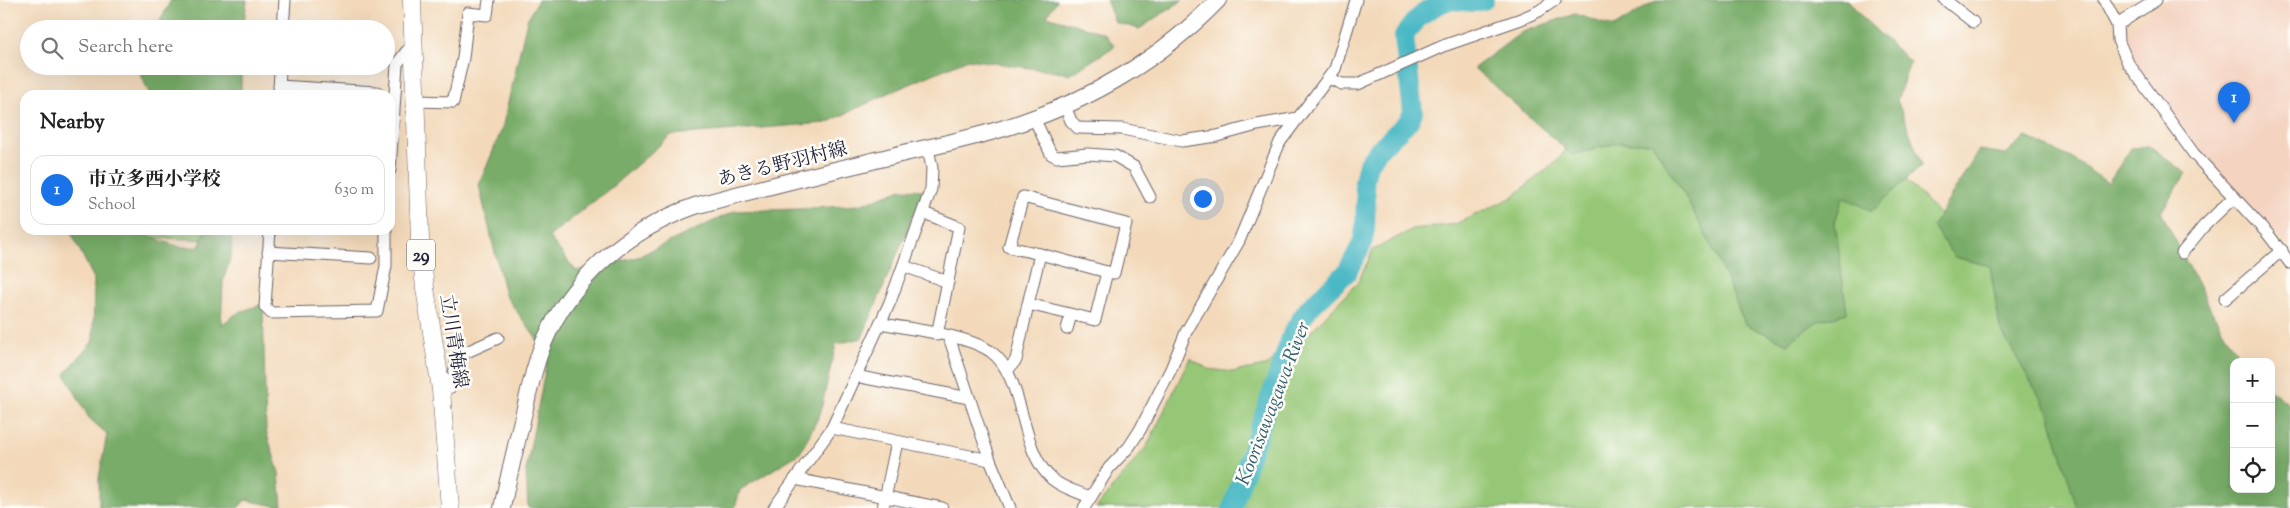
<!DOCTYPE html>
<html lang="en">
<head>
<meta charset="utf-8">
<style>
	body { margin:0; font-family:"Sorts Mill Goudy","Noto Serif JP",serif; background:#f6f6f6; color:#222 }
	.controls { position:absolute; right:15px; bottom:15px; display:grid; overflow:hidden; border-radius:10px; box-shadow:0 5px 20px #0002 }
	.controls button { width:45px; height:45px; display:grid; place-items:center; padding:0; border:0; border-bottom:1px solid #e0e0e0; background:#fff; color:#222; font:25px sans-serif }
	.you { position:absolute; left:1202px; top:198px; width:18px; height:18px; margin:-12px; border:4px solid #fff; border-radius:50%; background:#1a73e8; box-shadow:0 0 0 8px #1a73e833 }
	.badge { display:grid; place-items:center; width:32px; height:32px; border-radius:50%; background:#1a73e8; color:#fff; font-size:16px; font-weight:700 }
	.pin { position:absolute; translate:-50% -41px; filter:drop-shadow(0 1px 2px #0008) }
	.pin::after { content:''; position:absolute; top:26px; width:18px; height:15px; background:inherit; clip-path:polygon(0 0,100% 0,50% 100%) }
	.list { margin:0; padding:0; list-style:none }
	h2 { display:flex; justify-content:space-between; align-items:center; height:65px; margin:0; padding:0 20px; font-size:21px }
	h2 small { font-size:16px; font-weight:400; color:#767676 }
	.list li { display:grid; grid-template-columns:32px 1fr auto; gap:15px; align-items:center; box-sizing:border-box; height:70px; margin:0 10px 10px; padding:0 10px; border:1px solid #e0e0e0; border-radius:15px }
	.list b { display:block; font-size:19px; white-space:nowrap }
	.list p { margin:0; font-size:16px; white-space:nowrap; color:#767676 }
	.list em { font-size:16px; font-style:normal; color:#767676 }
	.icon { flex:none; width:28px; height:28px; fill:none; stroke:currentColor; stroke-width:2; stroke-linecap:round; stroke-linejoin:round }
	.map { position:relative; flex:none; width:2290px; height:508px; overflow:hidden }
	.search { position:absolute; background:#fff; box-shadow:0 5px 20px #0002; left:20px; top:20px; width:375px; height:55px; display:flex; align-items:center; gap:12px; box-sizing:border-box; padding:0 18px; border-radius:28px; color:#767676; font-size:19px }
	.panel { position:absolute; background:#fff; box-shadow:0 5px 20px #0002; left:20px; top:90px; width:375px; height:145px; border-radius:15px }
	.map>svg:first-child { display:block }
</style>
</head>
<body>
<div class="map">
<svg width="2290" height="508" viewBox="0 0 2290 508">
	<rect width="100%" height="100%" fill="#fdfcf7"/>
	<filter id="ink" filterUnits="userSpaceOnUse"><feTurbulence type="fractalNoise" baseFrequency=".02" numOctaves="2"/><feDisplacementMap in="SourceGraphic" scale="10" xChannelSelector="R" yChannelSelector="G"/><feConvolveMatrix kernelMatrix="1 2 1 2 8 2 1 2 1" color-interpolation-filters="sRGB"/></filter>
	<filter id="wash" filterUnits="userSpaceOnUse"><feTurbulence type="fractalNoise" baseFrequency=".0096" numOctaves="4" result="noise"/><feDisplacementMap in="SourceGraphic" scale="20" xChannelSelector="R" yChannelSelector="G"/><feGaussianBlur stdDeviation="1.12" result="paint"/><feColorMatrix in="noise" values="0 0 0 0 0 0 0 0 0 0 0 0 0 0 0 0 0 1.4 0 .05"/><feComposite in="paint" operator="in"/></filter>
	<g filter="url(#wash)">
		<rect width="100%" height="100%" fill="#f3d9ba"/>
		<polygon fill="#f4d3c1" points="2167,0 2290,0 2290,244 2287,245 2193,144 2127,55 2125,39 2130,27"/>
		<g fill="#96c776" stroke="#5c7458">
			<polygon points="1620,102 1795,235 1885,158 1949,224 1977,227 2124,508 1096,508 1147,446 1190,358 1208,369 1233,372 1265,366 1295,348 1358,282 1373,250 1413,229 1456,224 1511,198 1558,160 1594,114"/>
			<polygon points="121,230 220,230 219,240 135,237"/>
		</g>
		<g fill="#78ac67" stroke="#4d6751">
			<polygon points="171,0 247,0 243,29 156,29"/>
			<polygon points="538,0 1057,0 1047,16 1104,33 1115,46 1071,74 968,59 889,93 826,123 671,135 613,186 549,237 576,271 635,258 735,211 799,209 859,205 902,189 924,190 862,338 836,344 820,414 800,453 740,490 735,508 528,508 526,470 548,355 505,295 479,185 502,129 527,20"/>
			<polygon points="1106,0 1183,0 1139,29 1115,22"/>
			<polygon points="1657,0 1848,0 1863,18 1910,62 1897,100 1922,165 1872,211 1843,197 1835,222 1847,313 1816,322 1787,344 1745,324 1717,257 1684,194 1652,143 1617,143 1572,155 1474,68 1522,32 1575,14 1614,27"/>
			<polygon points="140,66 241,66 241,95 150,95 139,70"/>
			<polygon points="2026,137 2071,158 2108,183 2131,148 2151,147 2186,173 2161,212 2212,312 2242,362 2234,362 2234,489 2271,489 2271,390 2290,405 2290,508 2077,508 2049,413 2000,329 1990,266 1954,257 1933,226 1979,150 2006,154"/>
			<polygon points="70,230 130,230 180,247 199,247 206,230 232,230 231,255 223,282 221,325 239,312 263,304 266,431 279,473 282,507 245,500 238,508 99,508 99,478 107,434 89,418 65,374 93,341 94,279"/>
		</g>
		<g fill="none" stroke-linecap="round" stroke-linejoin="round">
			<g stroke="#4ab8c4" stroke-width="20">
				<polyline points="1451,0 1475,2 1484,0"/>
				<path d="M1232,508L1293,332L1308,309L1347,272L1362,244L1365,229L1366,199L1364,182L1368,164L1379,149L1409,121L1413,112L1404,37C1414,18 1431,6 1450,0"/>
			</g>
		</g>
	</g>
	<g filter="url(#ink)">
		<g fill="none" stroke-linecap="round" stroke-linejoin="round">
			<defs>
				<g id="minor">
					<polyline points="1945,0 1973,22"/>
					<polyline points="2104,0 2117,25 2118,40 2128,63 2194,154 2268,234 2290,263"/>
					<polyline points="2117,25 2156,0"/>
					<polyline points="283,29 285,0"/>
					<polyline points="1329,78 1342,84 1358,84 1443,46 1521,19 1539,11 1555,0"/>
					<polyline points="279,86 377,92"/>
					<polyline points="279,95 280,66"/>
					<polyline points="415,101 453,102 463,58 468,13 487,15 489,0"/>
					<polyline points="1065,106 1071,121 1078,128 1122,129 1182,141 1217,136 1257,125 1298,118"/>
					<polyline points="1034,118 1051,154 1057,157 1088,154 1115,156 1134,167 1150,197"/>
					<polyline points="390,170 397,64 406,52 414,45"/>
					<polygon points="1023,197 1126,224 1114,273 1107,272 1095,320 1028,304 1040,254 1009,247"/>
					<polyline points="924,213 959,227 937,335"/>
					<polyline points="270,230 265,307 271,313 377,311 386,266 386,230"/>
					<polyline points="268,252 371,258"/>
					<polyline points="2182,253 2203,227 2234,197"/>
					<polyline points="1040,254 1107,272"/>
					<polyline points="904,266 948,282"/>
					<polyline points="2225,299 2282,250"/>
					<path d="M880,323C912,330 964,334 990,351C1026,376 1018,450 1052,479C1062,488 1078,492 1090,497"/>
					<polyline points="1067,329 1071,315"/>
					<polyline points="949,337 990,460 1010,508"/>
					<polyline points="1007,371 1016,360 1028,304"/>
					<polyline points="855,376 969,398"/>
					<polyline points="441,389 451,387 457,361 462,354 498,338"/>
					<polyline points="832,428 990,460"/>
					<polyline points="795,479 942,508"/>
					<polyline points="774,508 832,428 890,302 931,189 932,168 928,148"/>
					<polyline points="883,508 897,442"/>
					<polyline points="1084,508 1109,468 1129,447 1140,430 1171,369 1186,332 1239,241 1280,142 1335,69 1356,0"/>
				</g>
				<path id="secondary" d="M502,508C509,474 517,441 525,408C530,386 535,363 544,342C572,277 628,230 695,206C763,187 832,171 900,154C939,145 979,137 1017,124C1093,99 1163,57 1218,0"/>
				<polyline id="primary" points="412,0 420,240 425,288 441,389 450,508"/>
			</defs>
			<use href="#minor" stroke="#6b6267" stroke-width="13"/>
			<use href="#secondary" stroke="#6b6267" stroke-width="18"/>
			<use href="#primary" stroke="#6b6267" stroke-width="19"/>
			<use href="#minor" stroke="#fff" stroke-width="11"/>
			<use href="#secondary" stroke="#fff" stroke-width="16"/>
			<use href="#primary" stroke="#fff" stroke-width="18"/>
		</g>
	</g>
	<g text-anchor="middle" stroke-width="5" stroke-linejoin="round" paint-order="stroke">
		<rect fill="#fdfcf7" stroke="#646373" stroke-width="1" x="407" y="239.5" width="28" height="31" rx="4"/>
		<g font-size="18" font-weight="bold" fill="#22223b">
			<text x="421" y="261">29</text>
		</g>
		<g font-size="19" fill="#22223b" stroke="#fdfcf7">
			<text transform="translate(782 163) rotate(-14)" y="7">あきる野羽村線</text>
			<text transform="translate(455 341) rotate(81)" y="7">立川青梅線</text>
		</g>
		<g font-size="20" font-style="italic" fill="#325e72" stroke="#fdfcf7">
			<text transform="translate(1272 403) rotate(-69)" y="7">Koorisawagawa-River</text>
		</g>
	</g>
</svg>
<div class="controls">
<button>+</button>
<button>−</button>
<button><svg class="icon" aria-label="locate" viewBox="0 0 24 24"><circle cx="12" cy="12" r="6"/><path d="M12 2v4M12 18v4M2 12h4M18 12h4"/></svg></button>
</div>
<div class="you"></div>
<div class="pin badge" style="left:2234px;top:123px">1</div>
<div class="search"><svg class="icon" aria-label="search" viewBox="0 0 24 24"><circle cx="10" cy="10" r="6"/><path d="M15 15l6 6"/></svg>Search here</div>
<section class="panel">
<h2>Nearby<small></small></h2>
<ul class="list">
<li><span class="badge">1</span><div><b>市立多西小学校</b><p>School</p></div><em>630 m</em></li>
</ul>
</section>
</div>
</body>
</html>
